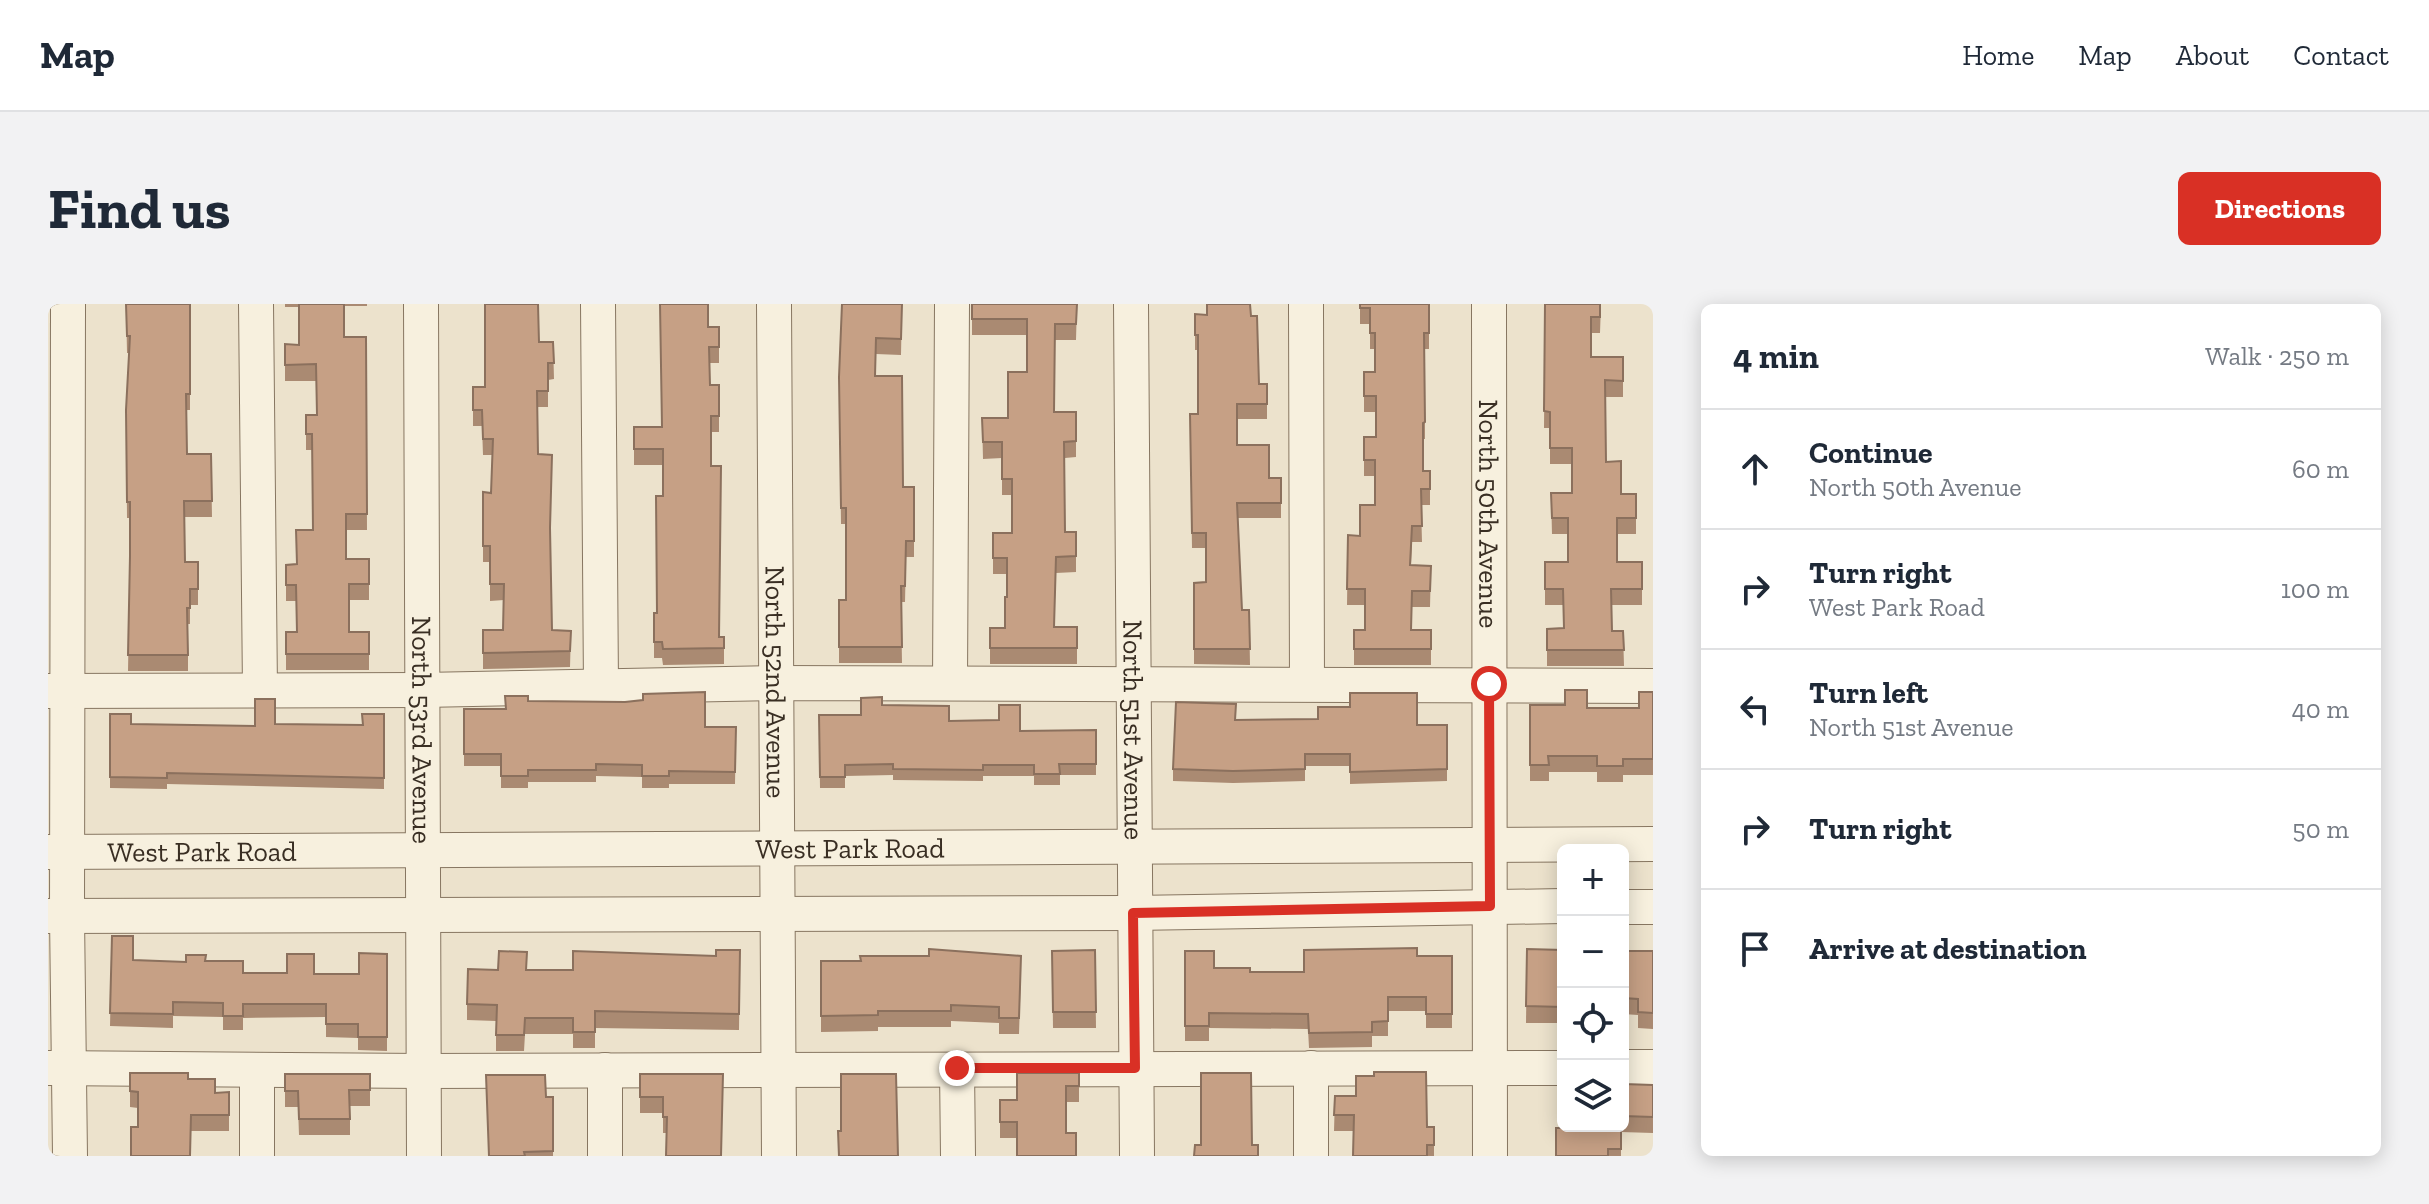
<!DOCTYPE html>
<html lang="en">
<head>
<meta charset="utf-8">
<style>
	body { margin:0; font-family:"Zilla Slab",serif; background:#f2f2f3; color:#1f2937 }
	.controls { position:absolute; right:24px; bottom:24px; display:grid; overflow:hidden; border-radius:12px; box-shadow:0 4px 20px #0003 }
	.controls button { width:72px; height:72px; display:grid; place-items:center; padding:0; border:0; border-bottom:2px solid #e0e1e3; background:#fff; color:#1f2937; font:40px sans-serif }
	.stop { position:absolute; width:24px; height:24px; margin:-18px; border:6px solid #d93025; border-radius:50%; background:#fff }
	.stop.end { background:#d93025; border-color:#fff; box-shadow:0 2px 8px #0008 }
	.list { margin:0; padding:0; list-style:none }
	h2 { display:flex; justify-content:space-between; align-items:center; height:104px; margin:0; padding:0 32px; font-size:34px }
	h2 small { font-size:26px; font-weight:400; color:#747a83 }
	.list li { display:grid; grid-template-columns:52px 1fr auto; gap:24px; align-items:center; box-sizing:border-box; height:120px; padding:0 32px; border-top:2px solid #e0e1e3 }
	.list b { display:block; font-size:30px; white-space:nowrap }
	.list p { margin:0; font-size:26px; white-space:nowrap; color:#747a83 }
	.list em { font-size:26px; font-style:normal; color:#747a83 }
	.icon { flex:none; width:44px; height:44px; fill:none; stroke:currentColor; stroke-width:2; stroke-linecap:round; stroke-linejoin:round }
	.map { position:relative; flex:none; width:1605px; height:852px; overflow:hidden; border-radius:12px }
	header { display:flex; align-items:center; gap:48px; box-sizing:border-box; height:112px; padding:0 40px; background:#fff; border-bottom:2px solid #e0e1e3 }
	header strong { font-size:38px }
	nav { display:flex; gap:44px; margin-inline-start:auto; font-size:28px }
	.intro { display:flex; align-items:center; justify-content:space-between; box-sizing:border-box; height:192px; padding:0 48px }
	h1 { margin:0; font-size:56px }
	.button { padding:20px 36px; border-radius:12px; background:#d93025; color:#fff; font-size:28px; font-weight:700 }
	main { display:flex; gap:48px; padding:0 48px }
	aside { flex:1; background:#fff; border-radius:12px; box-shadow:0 4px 20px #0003 }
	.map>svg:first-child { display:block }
</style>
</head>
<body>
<header>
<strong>Map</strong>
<nav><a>Home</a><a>Map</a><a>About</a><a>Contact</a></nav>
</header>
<div class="intro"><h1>Find us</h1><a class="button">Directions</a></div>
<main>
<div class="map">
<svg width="1605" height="852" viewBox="0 0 1605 852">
	<rect width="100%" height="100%" fill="#ece2cc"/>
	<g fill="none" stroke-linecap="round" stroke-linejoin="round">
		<defs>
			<g id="minor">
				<polyline points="20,0 19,612 22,852"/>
				<polyline points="208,0 212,386"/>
				<path id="s1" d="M373,0L376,852"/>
				<polyline points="550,0 553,382"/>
				<path id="s2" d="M726,0L731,852"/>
				<path id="s3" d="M1083,0L1089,852"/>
				<polyline points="1258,0 1259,380"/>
				<path id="s4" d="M1441,0L1442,852"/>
				<polyline points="902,379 904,0"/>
				<polyline points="0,387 375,386 728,379 1605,382"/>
				<path id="s5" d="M0,548L1605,540"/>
				<polyline points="1575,603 1605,603"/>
				<polyline points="0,612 1085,609 1515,602"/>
				<polyline points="1575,763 1605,763"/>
				<polyline points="0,764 376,767 1515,764"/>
				<polyline points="909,764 910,852"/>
				<polyline points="1263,764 1263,852"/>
				<polyline points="209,766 209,852"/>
				<polyline points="557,766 557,852"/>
			</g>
		</defs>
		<use href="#minor" stroke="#877661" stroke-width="36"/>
		<use href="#minor" stroke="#f7f0de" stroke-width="34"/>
	</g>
	<g fill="#aa8a72">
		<polygon points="78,0 142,0 142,106 138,106 139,150 163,150 164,213 137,213 137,258 150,258 150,301 142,301 142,320 140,320 140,367 80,367 82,256 82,214 79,214 78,106 82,49 79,49"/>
		<polygon points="237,0 319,0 319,2 296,2 296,33 318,33 319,226 298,226 298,255 321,255 321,296 301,296 301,328 321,328 321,366 238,366 238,328 249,328 248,297 238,297 238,261 249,260 265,226 264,146 258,146 258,111 269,111 268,77 237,77 237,40 251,41 251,3 237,3"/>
		<polygon points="854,0 853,51 828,50 827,72 855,183 866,183 866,253 858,253 857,298 853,298 854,359 791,359 791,296 798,296 798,220 793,220 791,73"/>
		<polygon points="924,0 1029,0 1028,36 1007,36 1006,108 1028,108 1028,153 1017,154 1017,228 1028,228 1028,268 1008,269 1006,323 1029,323 1029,360 942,360 942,324 957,324 959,293 959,270 945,270 945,229 964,229 964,191 954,191 954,154 935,155 934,114 960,114 979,68 979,31 924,31"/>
		<polygon points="1312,0 1381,0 1381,45 1377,45 1377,135 1375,135 1375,167 1382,167 1382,201 1373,201 1374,238 1364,238 1363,261 1383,262 1382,303 1364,303 1363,326 1383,326 1383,361 1306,361 1306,326 1317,326 1317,301 1299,301 1300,231 1312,232 1327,201 1327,172 1316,172 1316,156 1328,133 1328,108 1316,108 1316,85 1327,68 1327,45 1322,45 1322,20 1312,20"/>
		<polygon points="1497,0 1553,0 1552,29 1543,29 1543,53 1575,53 1575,93 1558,93 1558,158 1573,190 1588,190 1588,230 1569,230 1569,258 1594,258 1594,301 1564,301 1564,327 1575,327 1576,362 1499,362 1499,325 1515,324 1515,301 1497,301 1497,258 1520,258 1520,230 1504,230 1503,189 1524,189 1524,160 1502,160 1502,124 1496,124"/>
		<polygon points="1147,10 1203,12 1211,80 1219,80 1219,115 1189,115 1189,141 1221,174 1233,174 1233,214 1190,214 1194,306 1201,306 1202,361 1146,360 1146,279 1158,278 1158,244 1144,244 1142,110 1150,110 1150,46 1147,46"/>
		<polygon points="660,23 671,23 671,59 662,59 662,81 671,81 671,128 663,128 663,162 671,333 676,333 676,360 615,361 614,354 606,354 606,309 609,309 615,192 615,161 586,161 586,123 614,123"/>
		<polygon points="491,38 505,38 506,75 500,76 500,103 490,103 490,150 502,233 504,326 523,327 522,363 435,365 435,326 455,326 456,296 442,297 442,258 435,258 435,188 443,189 444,151 435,151 434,122 425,122 425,83 437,83"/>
		<polygon points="1605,388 1605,471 1575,471 1575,478 1549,478 1549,468 1501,468 1501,477 1482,477 1482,401 1539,404 1591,404"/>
		<polygon points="480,397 657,423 688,423 687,480 621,480 621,484 594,484 594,473 548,472 548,478 480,478 480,484 453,484 453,462 416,462 416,405 457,405"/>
		<polygon points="834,401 901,417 972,427 1048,426 1048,471 1012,471 1012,481 986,481 986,472 935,472 935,477 845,476 845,471 797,472 797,484 772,484 771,411 813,411"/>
		<polygon points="62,410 83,420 207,422 227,420 315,421 336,410 336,485 119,480 119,485 62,484"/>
		<polygon points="1188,416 1399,421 1399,477 1302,480 1302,462 1257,462 1257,477 1185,479 1125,477 1125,465"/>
		<polygon points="64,632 85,656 138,658 157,657 195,669 311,670 339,650 339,747 310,746 310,734 278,733 278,713 195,714 195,726 175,726 175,713 125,712 125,724 62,722"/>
		<polygon points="1479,645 1515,646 1515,719 1478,719"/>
		<polygon points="692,646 691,726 547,724 547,744 525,744 525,730 477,730 476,747 448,747 448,717 419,716 419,700 450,666 525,666 668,652"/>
		<polygon points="1047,646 1048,724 1005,724 1004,647"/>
		<polygon points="1137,647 1166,664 1202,668 1256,668 1369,652 1404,652 1404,724 1378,724 1378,707 1340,707 1340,732 1324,732 1324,743 1261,744 1260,725 1161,724 1161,737 1137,737"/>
		<polygon points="1575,647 1605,647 1605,725 1590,724 1590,711 1575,710"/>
		<polygon points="773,657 973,668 971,730 951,730 951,719 903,717 903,723 830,723 830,727 773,728"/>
		<polygon points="1575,767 1576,780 1605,781 1605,829 1573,828 1573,852 1508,852 1512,824 1515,822 1575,822"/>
		<polygon points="82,769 140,775 167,789 181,788 181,827 143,827 90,823 90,804 82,803"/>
		<polygon points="1031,769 1031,798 1018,798 969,834 952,834 952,796 969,796"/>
		<polygon points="237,770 322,770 322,802 302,802 302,831 251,831 250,803 237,803"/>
		<polygon points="592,770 675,770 619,829 615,829 615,809 592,809"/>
		<polygon points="1287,792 1379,823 1386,823 1386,852 1305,852 1306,827 1286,827"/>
		<polygon points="498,793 505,793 505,852 440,852"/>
	</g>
	<g fill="#c6a085" stroke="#8b705d" stroke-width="2">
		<polygon points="78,0 142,0 142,90 138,90 139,150 163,150 164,197 136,197 137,258 150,258 150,285 142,285 142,304 139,304 140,351 80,351 82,252 82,198 79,198 78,106 82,32 79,32"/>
		<polygon points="251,0 296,0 296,33 318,33 319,210 298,210 298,255 321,255 321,280 301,280 301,328 321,328 321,350 238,350 238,328 249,328 248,281 238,281 238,261 249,260 248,226 265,226 264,130 258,130 258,111 269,111 268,60 237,61 237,40 251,41"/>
		<polygon points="437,0 490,0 491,38 505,38 506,59 500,59 500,87 489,87 490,150 504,151 502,224 504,326 523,327 522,347 435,349 435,326 455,326 456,280 442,280 442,242 435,242 435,188 443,189 445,135 435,135 434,106 425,106 425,83 437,83"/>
		<polygon points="612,0 660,0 660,23 671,23 671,43 661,43 662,81 671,81 671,112 663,112 663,162 673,162 671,333 676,333 676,344 615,345 614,338 606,338 606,309 609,309 608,192 615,192 615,145 586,145 586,123 614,123"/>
		<polygon points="794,0 854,0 853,35 828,34 827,72 854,72 855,183 866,183 866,237 858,237 857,282 853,282 854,343 791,343 791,296 798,296 798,204 793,204 791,73"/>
		<polygon points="924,0 1029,0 1028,20 1007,20 1006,108 1028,108 1028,137 1016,138 1017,228 1028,228 1028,252 1008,253 1006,323 1029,323 1029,344 942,344 942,324 957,324 957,293 959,293 959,254 945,254 945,229 964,229 964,175 954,175 954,138 935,138 934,114 960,114 960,68 979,68 979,15 924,15"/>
		<polygon points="1159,0 1202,0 1203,12 1209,12 1211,80 1219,80 1219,100 1189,100 1189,141 1221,141 1221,174 1233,174 1233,199 1189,199 1194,306 1201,306 1202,345 1146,345 1146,279 1158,278 1158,229 1144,229 1142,110 1150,110 1150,31 1147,31 1147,10 1159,11"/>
		<polygon points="1312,0 1381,0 1381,29 1376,29 1377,118 1375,119 1375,167 1382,167 1382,185 1373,185 1374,222 1364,222 1362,261 1383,262 1382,287 1364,287 1363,326 1383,326 1383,345 1306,345 1306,326 1317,326 1317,285 1299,285 1300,231 1312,232 1312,201 1327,201 1327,156 1316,156 1316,133 1328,133 1328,92 1316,92 1316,68 1327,68 1327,29 1322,29 1322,4 1312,4"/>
		<polygon points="1497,0 1552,0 1552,13 1543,13 1543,53 1575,53 1575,77 1557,76 1558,158 1573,157 1573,190 1588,190 1588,214 1569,214 1569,258 1594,258 1594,285 1563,285 1564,327 1575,327 1576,346 1499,346 1499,325 1516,324 1515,285 1497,285 1497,258 1520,258 1520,214 1504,214 1503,189 1524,189 1524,144 1502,144 1502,108 1496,107"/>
		<polygon points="1517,386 1539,386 1539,404 1591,404 1591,388 1605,388 1605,455 1575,455 1575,462 1549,462 1549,452 1500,452 1501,461 1482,461 1482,401 1517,401"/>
		<polygon points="657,388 657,423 688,423 687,468 621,467 621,472 594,472 594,461 548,460 548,466 480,466 480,472 453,472 453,450 416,450 416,405 458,405 457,392 480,392 480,397 577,398 595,396 595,390"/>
		<polygon points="1302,389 1369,389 1369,421 1399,421 1399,465 1302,468 1302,450 1257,450 1257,465 1185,467 1125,465 1128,398 1188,400 1187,416 1270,415 1270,403 1302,403"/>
		<polygon points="834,393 834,401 901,402 901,417 951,416 951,401 972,401 972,427 1048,426 1048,460 1011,460 1012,470 986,470 986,461 935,461 935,466 845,465 845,460 797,461 797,473 772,473 771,411 813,411 813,394"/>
		<polygon points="207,395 227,395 227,420 315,421 314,410 336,410 336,474 119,469 119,474 62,473 62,410 83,410 83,420 207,422"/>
		<polygon points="64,632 85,632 85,656 138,658 138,651 158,651 157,657 195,657 195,669 239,669 239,650 266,650 266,670 311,670 311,649 339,650 339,733 310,733 310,720 278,720 278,700 195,700 195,712 175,712 175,699 125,698 125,710 62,709"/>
		<polygon points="1369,644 1369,652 1404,652 1404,710 1378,710 1378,693 1340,693 1340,717 1324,718 1324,728 1261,729 1260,710 1161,709 1161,722 1137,722 1137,647 1166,647 1166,664 1202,664 1202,668 1256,668 1256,646"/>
		<polygon points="881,645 973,652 971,714 951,714 951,703 903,701 903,707 830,707 830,711 773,712 773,657 813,657 812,652 881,652"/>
		<polygon points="1479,645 1515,646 1515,703 1478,702"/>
		<polygon points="668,646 692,646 691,710 547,707 547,728 525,728 525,714 477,714 476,731 448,731 449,701 419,700 420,665 450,666 451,647 479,648 478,666 525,666 525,647 668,652"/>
		<polygon points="1047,646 1048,708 1005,708 1004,647"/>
		<polygon points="1575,647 1605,647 1605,709 1590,708 1590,695 1575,694"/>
		<polygon points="1575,767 1576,780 1605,781 1605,813 1575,812"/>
		<polygon points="1326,768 1378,768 1379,823 1386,823 1386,841 1379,841 1379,852 1305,852 1306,811 1286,811 1287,792 1308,792 1308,772 1326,772"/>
		<polygon points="1514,768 1515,768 1515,822 1573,822 1573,845 1560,845 1560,852 1508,852 1508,824 1512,824"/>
		<polygon points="82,769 140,769 140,775 167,775 167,789 181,788 181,811 143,811 142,852 83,852 83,823 90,823 90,788 82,787"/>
		<polygon points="969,769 1031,769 1031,782 1018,782 1018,829 1028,829 1028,852 969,852 969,818 952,818 952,796 969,796"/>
		<polygon points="1153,769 1203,769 1204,841 1210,841 1210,852 1146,852 1147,841 1153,841"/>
		<polygon points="237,770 322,770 322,786 301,786 302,815 251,815 250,787 237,787"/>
		<polygon points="592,770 675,770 673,852 618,852 619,813 615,813 615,793 592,793"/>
		<polygon points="793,770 848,770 850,852 791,852 790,827 793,827"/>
		<polygon points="438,771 497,771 498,793 505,793 505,847 476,848 477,852 441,852"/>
	</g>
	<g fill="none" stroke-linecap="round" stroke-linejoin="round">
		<polyline stroke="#d93025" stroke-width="10" points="909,764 1087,764 1085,609 1442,602 1441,380"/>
	</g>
	<g text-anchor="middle" stroke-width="6" stroke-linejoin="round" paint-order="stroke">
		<g font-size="28" fill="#392e23" stroke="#f4eddb">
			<text dy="10" stroke="none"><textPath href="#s4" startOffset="210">North 50th Avenue</textPath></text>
			<text dy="10" stroke="none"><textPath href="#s2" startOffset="378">North 52nd Avenue</textPath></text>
			<text dy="10" stroke="none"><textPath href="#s1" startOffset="426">North 53rd Avenue</textPath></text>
			<text dy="10" stroke="none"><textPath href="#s3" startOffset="426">North 51st Avenue</textPath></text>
			<text dy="10" stroke="none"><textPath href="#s5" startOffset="802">West Park Road</textPath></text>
			<text dy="10" stroke="none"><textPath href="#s5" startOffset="154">West Park Road</textPath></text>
		</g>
	</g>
</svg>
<div class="controls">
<button>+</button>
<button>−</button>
<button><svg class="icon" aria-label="locate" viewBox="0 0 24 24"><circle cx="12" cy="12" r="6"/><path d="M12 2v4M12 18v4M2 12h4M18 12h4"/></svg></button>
<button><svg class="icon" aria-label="layers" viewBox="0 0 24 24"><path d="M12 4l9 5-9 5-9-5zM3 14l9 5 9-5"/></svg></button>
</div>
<div class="stop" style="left:1441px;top:380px"></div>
<div class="stop end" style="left:909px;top:764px"></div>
</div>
<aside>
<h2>4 min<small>Walk · 250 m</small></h2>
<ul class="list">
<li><svg class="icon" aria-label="ahead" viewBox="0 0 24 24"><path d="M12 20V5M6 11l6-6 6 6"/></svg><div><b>Continue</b><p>North 50th Avenue</p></div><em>60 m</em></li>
<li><svg class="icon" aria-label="right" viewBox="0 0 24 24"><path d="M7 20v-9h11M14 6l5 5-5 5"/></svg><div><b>Turn right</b><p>West Park Road</p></div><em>100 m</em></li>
<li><svg class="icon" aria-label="left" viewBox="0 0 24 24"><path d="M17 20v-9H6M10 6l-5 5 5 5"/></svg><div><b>Turn left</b><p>North 51st Avenue</p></div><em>40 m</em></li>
<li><svg class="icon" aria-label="right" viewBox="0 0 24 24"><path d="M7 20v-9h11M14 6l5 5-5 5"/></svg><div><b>Turn right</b></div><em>50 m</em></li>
<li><svg class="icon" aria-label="arrive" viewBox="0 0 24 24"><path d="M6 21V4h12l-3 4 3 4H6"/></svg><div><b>Arrive at destination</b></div></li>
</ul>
</aside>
</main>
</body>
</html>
